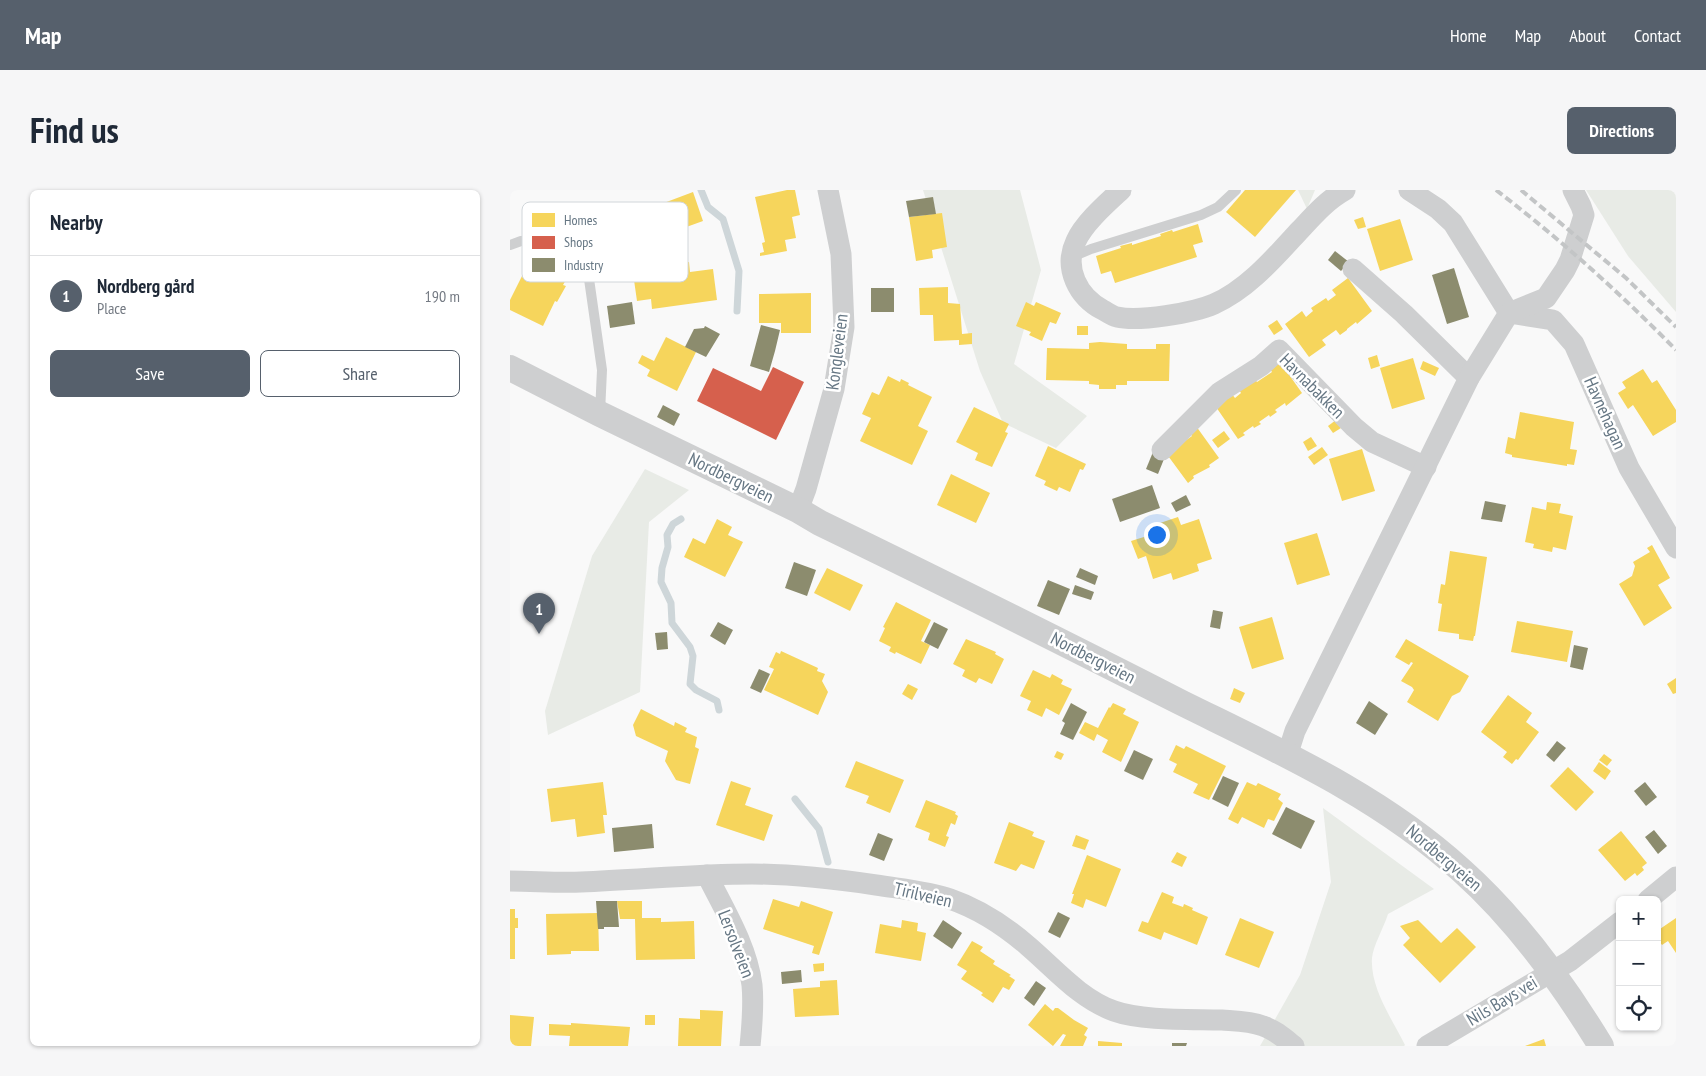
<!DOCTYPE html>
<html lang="en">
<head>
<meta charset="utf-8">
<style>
	body { margin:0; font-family:"PT Sans Narrow",sans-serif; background:#f6f6f7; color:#1f2937 }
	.controls { position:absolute; right:15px; bottom:15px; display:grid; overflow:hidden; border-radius:8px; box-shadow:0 1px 4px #0004 }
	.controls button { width:45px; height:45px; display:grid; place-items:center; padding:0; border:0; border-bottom:1px solid #e0e1e3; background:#fff; color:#1f2937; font:25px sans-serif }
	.you { position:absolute; left:646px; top:344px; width:18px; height:18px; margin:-12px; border:4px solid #fff; border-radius:50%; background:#1a73e8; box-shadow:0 0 0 8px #1a73e833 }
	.badge { display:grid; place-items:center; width:32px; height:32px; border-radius:50%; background:#56606c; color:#fff; font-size:16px; font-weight:700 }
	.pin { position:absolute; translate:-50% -41px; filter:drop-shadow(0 1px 2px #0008) }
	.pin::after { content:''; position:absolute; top:26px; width:18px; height:15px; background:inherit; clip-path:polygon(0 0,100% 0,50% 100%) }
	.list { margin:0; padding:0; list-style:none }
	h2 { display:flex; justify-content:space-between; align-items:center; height:65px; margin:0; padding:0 20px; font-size:21px }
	h2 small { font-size:16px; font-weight:400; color:#747a83 }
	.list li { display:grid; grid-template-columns:32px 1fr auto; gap:15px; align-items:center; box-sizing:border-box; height:80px; padding:0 20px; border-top:1px solid #e0e1e3 }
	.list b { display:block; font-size:19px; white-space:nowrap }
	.list p { margin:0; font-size:16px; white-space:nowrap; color:#747a83 }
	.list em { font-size:16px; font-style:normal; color:#747a83 }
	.actions { display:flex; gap:10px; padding:15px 20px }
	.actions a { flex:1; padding:11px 0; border:1px solid #56606c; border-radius:8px; text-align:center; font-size:18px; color:#56606c }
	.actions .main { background:#56606c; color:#fff }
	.icon { flex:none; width:28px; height:28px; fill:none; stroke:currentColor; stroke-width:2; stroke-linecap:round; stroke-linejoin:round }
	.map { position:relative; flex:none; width:1166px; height:856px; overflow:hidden; border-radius:8px }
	header { display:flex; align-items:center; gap:30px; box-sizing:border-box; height:70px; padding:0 25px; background:#56606c; color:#fff }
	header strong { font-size:24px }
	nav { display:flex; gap:28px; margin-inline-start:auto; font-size:18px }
	.intro { display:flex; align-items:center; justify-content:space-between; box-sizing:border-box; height:120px; padding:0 30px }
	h1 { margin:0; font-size:35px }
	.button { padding:12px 22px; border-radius:8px; background:#56606c; color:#fff; font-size:18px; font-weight:700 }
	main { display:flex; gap:30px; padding:0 30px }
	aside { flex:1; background:#fff; border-radius:8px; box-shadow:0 1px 4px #0004 }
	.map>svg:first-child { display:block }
</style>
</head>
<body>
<header>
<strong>Map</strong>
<nav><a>Home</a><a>Map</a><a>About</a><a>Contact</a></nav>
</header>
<div class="intro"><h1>Find us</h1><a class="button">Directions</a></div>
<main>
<aside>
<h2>Nearby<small></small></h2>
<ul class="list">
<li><span class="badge">1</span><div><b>Nordberg gård</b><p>Place</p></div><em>190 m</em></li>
</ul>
<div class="actions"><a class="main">Save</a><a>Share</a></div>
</aside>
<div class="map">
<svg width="1166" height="856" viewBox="0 0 1166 856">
	<rect width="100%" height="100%" fill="#f9f9f9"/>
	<g fill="#e8ebe6">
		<polygon points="413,0 510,0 531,80 504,174 577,226 546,258 493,233 470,181"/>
		<polygon points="788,0 805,0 797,19"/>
		<polygon points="1076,0 1166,0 1166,122 1118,66"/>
		<polygon points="135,279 179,300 139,332 130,502 38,545 35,521 82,366"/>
		<path d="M813,618L924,699L878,724C874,737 863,756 862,768C860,798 882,829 895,855L894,856H750L790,785L821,692Z"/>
	</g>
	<g fill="#f6d55c">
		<polygon points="277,0 285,0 290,25 282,27 286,48 275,50 277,61 250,66 250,63 254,62 252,53 255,52 245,7"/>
		<polygon points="735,0 786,0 745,47 716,22"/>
		<polygon points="183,2 193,31 132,53 122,25"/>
		<polygon points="432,23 437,57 422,60 423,68 406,71 399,27"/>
		<polygon points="853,27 856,37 848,39 844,30"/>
		<polygon points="890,29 903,70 870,81 857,39"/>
		<polygon points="688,34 693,52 683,55 687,67 605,93 601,81 591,84 586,66 611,58 610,56 622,53 622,55 651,46 650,44 662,40 663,42"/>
		<polygon points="179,72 180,82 203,79 207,110 142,119 141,109 127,111 124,90 159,85 158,75"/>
		<polygon points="39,79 57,88 53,95 56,96 47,112 45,111 33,136 0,120 0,110 14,82 33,92"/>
		<polygon points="838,88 862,121 847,134 846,132 837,139 837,140 830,145 826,140 812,150 816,155 799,167 775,134 792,121 796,127 803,121 801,118 816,108 818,111 826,105 822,100"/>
		<polygon points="438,97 438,113 450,114 452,144 462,143 462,154 449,155 449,150 424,151 423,125 410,125 409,98"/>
		<polygon points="301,103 301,143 271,143 271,133 249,133 249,104"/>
		<polygon points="516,112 524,116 526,112 551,123 546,134 540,132 532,151 519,145 521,142 506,136"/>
		<polygon points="767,130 773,139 764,145 758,136"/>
		<rect x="567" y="136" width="11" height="9"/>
		<polygon points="156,147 186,162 167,201 137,186 140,180 128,173 132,165 144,171"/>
		<polygon points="590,152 617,154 617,159 646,159 646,154 660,154 659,191 617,191 617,195 606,195 606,199 589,199 589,195 579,194 579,191 536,190 537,158 579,159 579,153"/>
		<polygon points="867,165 870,176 861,179 858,168"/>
		<polygon points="903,168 915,209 882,219 870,178"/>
		<polygon points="913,171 929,178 925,186 910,179"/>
		<polygon points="770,172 792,203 776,216 775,213 765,220 767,222 760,227 759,225 749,232 751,234 744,238 743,236 733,243 735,245 728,249 704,214 721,203 725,208 731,203 728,198 743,187 747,192 762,182 760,179"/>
		<polygon points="1133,179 1142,193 1147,190 1166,220 1166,232 1143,246 1123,215 1118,219 1108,203 1116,198 1112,192"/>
		<polygon points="378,186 390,192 391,189 399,193 398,195 422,207 408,236 418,241 402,275 350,251 361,228 352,224 362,202 369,205"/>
		<polygon points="464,217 499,234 495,242 498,243 482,277 465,270 468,263 446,252"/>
		<polygon points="1010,222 1064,232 1060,259 1067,260 1064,275 1057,274 1057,276 1002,267 1002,265 995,263 998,247 1005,249"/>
		<polygon points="826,230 831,238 823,243 818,236"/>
		<polygon points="686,236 709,268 699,275 700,277 683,286 684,288 678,293 653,259 665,258 682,246 678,241"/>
		<polygon points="714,241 720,249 708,258 702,250"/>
		<polygon points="801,247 807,256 798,261 793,252"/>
		<polygon points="538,256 576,274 573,280 570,279 560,302 549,297 547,301 534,295 536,291 525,286"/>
		<polygon points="812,257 818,265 804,275 798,267"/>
		<polygon points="852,259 865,301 832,311 819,269"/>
		<polygon points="441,284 480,303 466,333 427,315"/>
		<polygon points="1037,312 1051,314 1049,323 1063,326 1056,360 1043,357 1042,362 1023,358 1024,354 1015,352 1022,317 1036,320"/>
		<polygon points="668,327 671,335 689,329 702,369 687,374 689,381 663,390 661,383 643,389 636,366 628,369 621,351 650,342 647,334"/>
		<polygon points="207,329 222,337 218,345 233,352 215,387 174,367 183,348 195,354"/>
		<polygon points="807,343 820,385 787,395 774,353"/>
		<polygon points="1142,355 1160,388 1148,395 1162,418 1134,436 1109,394 1122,386 1125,376 1123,372 1140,362 1137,358"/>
		<polygon points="940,361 977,367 965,446 964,446 963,451 949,449 949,444 928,441 932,414 928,413 931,394 935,395"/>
		<polygon points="317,378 353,395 340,421 304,403"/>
		<polygon points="386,412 421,430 411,451 420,455 411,474 386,462 385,464 379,461 381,457 369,451 375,438 373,437"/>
		<polygon points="762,427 774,469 742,479 729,437"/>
		<polygon points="1007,431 1063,441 1057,472 1001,462"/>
		<polygon points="456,449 486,462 485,464 494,469 482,494 469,488 466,493 452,486 455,480 443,474"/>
		<polygon points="896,449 959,486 950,502 942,506 928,531 897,512 904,500 902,497 891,491 903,473 901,472 899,475 885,467"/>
		<polygon points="271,461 308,478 307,481 315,484 312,491 318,502 308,525 254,500 264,479 259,477 266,462 270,464"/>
		<polygon points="523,480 540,488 542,484 553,490 551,494 562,499 549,525 536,518 532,527 517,520 521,511 510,506"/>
		<polygon points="1166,488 1166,503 1163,504 1157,494"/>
		<polygon points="398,494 408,499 402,510 392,504"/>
		<polygon points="724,498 735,503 730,513 720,509"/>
		<polygon points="998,505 1022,523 1016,532 1029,542 1008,570 1006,569 1002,574 993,567 997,562 971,542"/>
		<polygon points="603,513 616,519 613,524 629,532 611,572 592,562 598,550 587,544 584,551 569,543 575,532 588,538 599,517 600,518"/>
		<polygon points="131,519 164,536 165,532 177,538 175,542 187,547 185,557 189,559 180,594 166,590 155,571 158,561 126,546 123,535"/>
		<polygon points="666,555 674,559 676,556 716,576 699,610 683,603 688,594 663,582 667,574 659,570"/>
		<polygon points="547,561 554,564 551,570 544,567"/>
		<polygon points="1094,564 1102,570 1097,576 1089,570"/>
		<polygon points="346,571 394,590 380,623 356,613 359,606 335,597"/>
		<polygon points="1089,572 1101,581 1095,590 1083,581"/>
		<polygon points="1058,577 1084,602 1066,621 1040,596"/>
		<polygon points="221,591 241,598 235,615 263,625 254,651 206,635"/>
		<polygon points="93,592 97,625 93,625 95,643 67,647 65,629 41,632 37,599"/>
		<polygon points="737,592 746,596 748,593 771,604 768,609 773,613 764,631 758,629 754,638 732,627 728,634 718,629"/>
		<polygon points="416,610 446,622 445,624 448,626 445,635 441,633 436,646 439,647 435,657 418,650 420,643 405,637"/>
		<polygon points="499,632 524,642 522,646 535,651 524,679 511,674 506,681 484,673"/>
		<polygon points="1111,641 1137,673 1132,677 1134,680 1127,686 1125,683 1115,691 1088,660"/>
		<polygon points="566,645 579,650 575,660 562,656"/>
		<polygon points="667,662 677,667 672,677 661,672"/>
		<polygon points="577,665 611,679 596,717 576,709 573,718 561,713 564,704 562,704"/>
		<polygon points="652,702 664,707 662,713 673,717 674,714 683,718 682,720 698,727 687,755 654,742 651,750 628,741 632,731 638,733"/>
		<polygon points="263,709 289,717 291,711 323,722 309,765 302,763 304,756 253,739"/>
		<polygon points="107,711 132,711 132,728 151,728 151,732 184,731 185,769 126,770 125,729 110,729"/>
		<polygon points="0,719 5,719 5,728 8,728 8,738 5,738 5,769 0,769"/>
		<polygon points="88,723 89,761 61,761 61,764 37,765 36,724"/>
		<polygon points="730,728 764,742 749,778 715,765"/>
		<polygon points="1166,728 1166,763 1158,751 1152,755 1147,748 1147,741"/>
		<polygon points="392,730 408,733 407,741 416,743 411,771 365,763 370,734 391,738"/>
		<polygon points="908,730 931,753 947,738 966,757 930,793 893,755 900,748 890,736"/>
		<polygon points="462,751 473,757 470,761 485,771 483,774 501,785 499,786 505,790 499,800 493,797 483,813 471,805 473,803 451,789 457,781 447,775"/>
		<polygon points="314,773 314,781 304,782 303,774"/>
		<polygon points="327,790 329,825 285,827 283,799 310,797 310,791"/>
		<polygon points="535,814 543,821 545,818 548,818 564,830 578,838 574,845 577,847 573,856 550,856 556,845 553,844 543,856 518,835"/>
		<polygon points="190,820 213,821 211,856 168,856 169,828 190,829"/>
		<polygon points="0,825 24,827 21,856 0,856"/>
		<rect x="135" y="825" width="10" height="10"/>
		<polygon points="61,833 120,837 118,856 59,856 60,846 39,845 39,834 61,835"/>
		<polygon points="1034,849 1036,856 1015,856"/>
		<polygon points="588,851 612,853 612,856 588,856"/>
	</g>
	<polygon fill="#d6604d" points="263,177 294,192 266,250 187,211 203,178 251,201"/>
	<g fill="#8c8c6e">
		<polygon points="423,7 426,24 399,27 396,11"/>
		<polygon points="825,61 839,72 831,81 818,70"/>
		<polygon points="944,78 959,127 937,134 922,85"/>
		<rect x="361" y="98" width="23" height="24"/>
		<polygon points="122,112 125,134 100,138 97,116"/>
		<polygon points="251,135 270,140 265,161 257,159 265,161 259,182 240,176"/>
		<polygon points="195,136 210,144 196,167 175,157 184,139 194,138"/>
		<polygon points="153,215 170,224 164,236 147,227"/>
		<polygon points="643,262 654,269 648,284 636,279"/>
		<polygon points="642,295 650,318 610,332 602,309"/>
		<polygon points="676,305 681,315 666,322 661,313"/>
		<polygon points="975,311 996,315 992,332 971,329"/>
		<polygon points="284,372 306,380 297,406 275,398"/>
		<polygon points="570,378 588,386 585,395 566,387"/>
		<polygon points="538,390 560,399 549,425 527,416"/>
		<polygon points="565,395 584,402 581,410 562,404"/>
		<polygon points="703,420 713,422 710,439 700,437"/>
		<polygon points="208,432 223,440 215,455 200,446"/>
		<polygon points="424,432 438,439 428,459 414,452"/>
		<polygon points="157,442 158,459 147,460 145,443"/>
		<polygon points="1064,455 1078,458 1073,480 1060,477"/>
		<polygon points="249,479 260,484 251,503 240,498"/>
		<polygon points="859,511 878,524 865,545 846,533"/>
		<polygon points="561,513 577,522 563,550 550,544 555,533 552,531"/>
		<polygon points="1047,551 1056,558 1044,572 1036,565"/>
		<polygon points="624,560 643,569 633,590 614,581"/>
		<polygon points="713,586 729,593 718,617 702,609"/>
		<polygon points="1135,592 1147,607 1136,616 1124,601"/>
		<polygon points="776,617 805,631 791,659 762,644"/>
		<polygon points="142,634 144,658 104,662 102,638"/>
		<polygon points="1144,640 1157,656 1148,664 1135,647"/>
		<polygon points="368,643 383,649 374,671 359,665"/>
		<polygon points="86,711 107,711 109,737 94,737 94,739 88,739"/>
		<polygon points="548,722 560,728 550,748 538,742"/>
		<polygon points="433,730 452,743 442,759 423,746"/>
		<polygon points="291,780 292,792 272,794 271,782"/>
		<polygon points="526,791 536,798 524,816 514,808"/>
		<polygon points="662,853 677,853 676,856 662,856"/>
	</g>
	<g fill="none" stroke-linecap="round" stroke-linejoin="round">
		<g stroke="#ced6d9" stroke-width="7">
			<polyline points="191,0 198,17 213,29 229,81 227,121"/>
			<polyline points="171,329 163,334 157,345 158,357 152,378 151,392 161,413 162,433 180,457 183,466 180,494 186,500 207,511 209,520"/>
			<polyline points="285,609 309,639 318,672"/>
		</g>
		<g stroke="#cecfd0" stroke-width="10">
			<polyline points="0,55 11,51 32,50 50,55 67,66 79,89 92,180 90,223"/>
			<polyline points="562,67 581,59 691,25 708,17 726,0"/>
		</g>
		<g stroke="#cecfd0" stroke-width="21">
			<path d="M611,0C597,13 574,33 566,51C553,78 568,107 593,120C597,122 602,126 607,127C629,132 683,123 704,114C738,99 765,67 790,40C804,25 817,10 835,0"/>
			<polyline points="899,0 928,19 943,33 999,123 1043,130 1064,154 1119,278 1166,358"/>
			<polyline points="843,79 894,124 959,188"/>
			<polyline points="652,260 710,202 751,176 769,160 844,237 862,252 916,277"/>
			<polyline points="288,320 296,299 324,199 334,137 331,64 318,0"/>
			<polyline points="777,566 785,541 959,188 999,123 1036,108 1055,80 1060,70 1074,25 1071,16 1063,0"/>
			<path d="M197,685C214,719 237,756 242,795C244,815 242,836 240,856"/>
			<path d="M0,691C24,691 47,693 71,692C128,690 185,684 242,684C283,684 325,689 366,695C390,699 417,701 440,709C469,719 495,736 518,756C545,779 570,809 604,821C632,831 681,829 712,830C725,831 740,831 753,836C765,840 774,848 784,856"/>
			<polyline points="1138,710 1166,687"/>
			<polyline points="917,856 1060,771 1110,732"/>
		</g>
		<path stroke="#cecfd0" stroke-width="26" d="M0,178L90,224L288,320L310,333C432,392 552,452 672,513C769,561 870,606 951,680C1007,730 1052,792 1091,856"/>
		<g stroke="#c3c5c6" stroke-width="4" stroke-dasharray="8 4" stroke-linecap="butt">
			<path d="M986,0C1050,49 1110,103 1166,160"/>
			<polyline points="1011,0 1116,88 1166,137"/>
		</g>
	</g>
	<g text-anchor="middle" stroke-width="5" stroke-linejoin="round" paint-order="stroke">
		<g font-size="18" fill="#657683" stroke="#fff">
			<text transform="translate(327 162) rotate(-83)" y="6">Kongleveien</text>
			<text transform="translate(802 196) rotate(45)" y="6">Havnabakken</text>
			<text transform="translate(1095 223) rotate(66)" y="6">Havnehagan</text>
			<text transform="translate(221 288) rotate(26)" y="6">Nordbergveien</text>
			<text transform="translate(583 468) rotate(27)" y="6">Nordbergveien</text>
			<text transform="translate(934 668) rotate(40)" y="6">Nordbergveien</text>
			<text transform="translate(413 705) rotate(13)" y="6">Tirilveien</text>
			<text transform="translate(226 754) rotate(69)" y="6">Lersolveien</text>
			<text transform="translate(992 811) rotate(-31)" y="6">Nils Bays vei</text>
		</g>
	</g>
	<rect x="12" y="12" width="166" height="80" rx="8" fill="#fff" stroke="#d1d6da" stroke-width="1"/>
	<rect x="22" y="23" width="23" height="14" fill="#f6d55c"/>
	<rect x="22" y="46" width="23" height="13" fill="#d6604d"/>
	<rect x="22" y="68" width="23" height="14" fill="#8c8c6e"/>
	<g font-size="14" fill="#657683">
		<text x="54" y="35">Homes</text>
		<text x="54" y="57">Shops</text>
		<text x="54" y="80">Industry</text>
	</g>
</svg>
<div class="controls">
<button>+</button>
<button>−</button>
<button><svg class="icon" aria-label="locate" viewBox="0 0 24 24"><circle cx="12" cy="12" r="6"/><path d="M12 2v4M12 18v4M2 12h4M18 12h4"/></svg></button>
</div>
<div class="you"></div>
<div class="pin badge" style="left:29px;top:444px">1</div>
</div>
</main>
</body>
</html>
